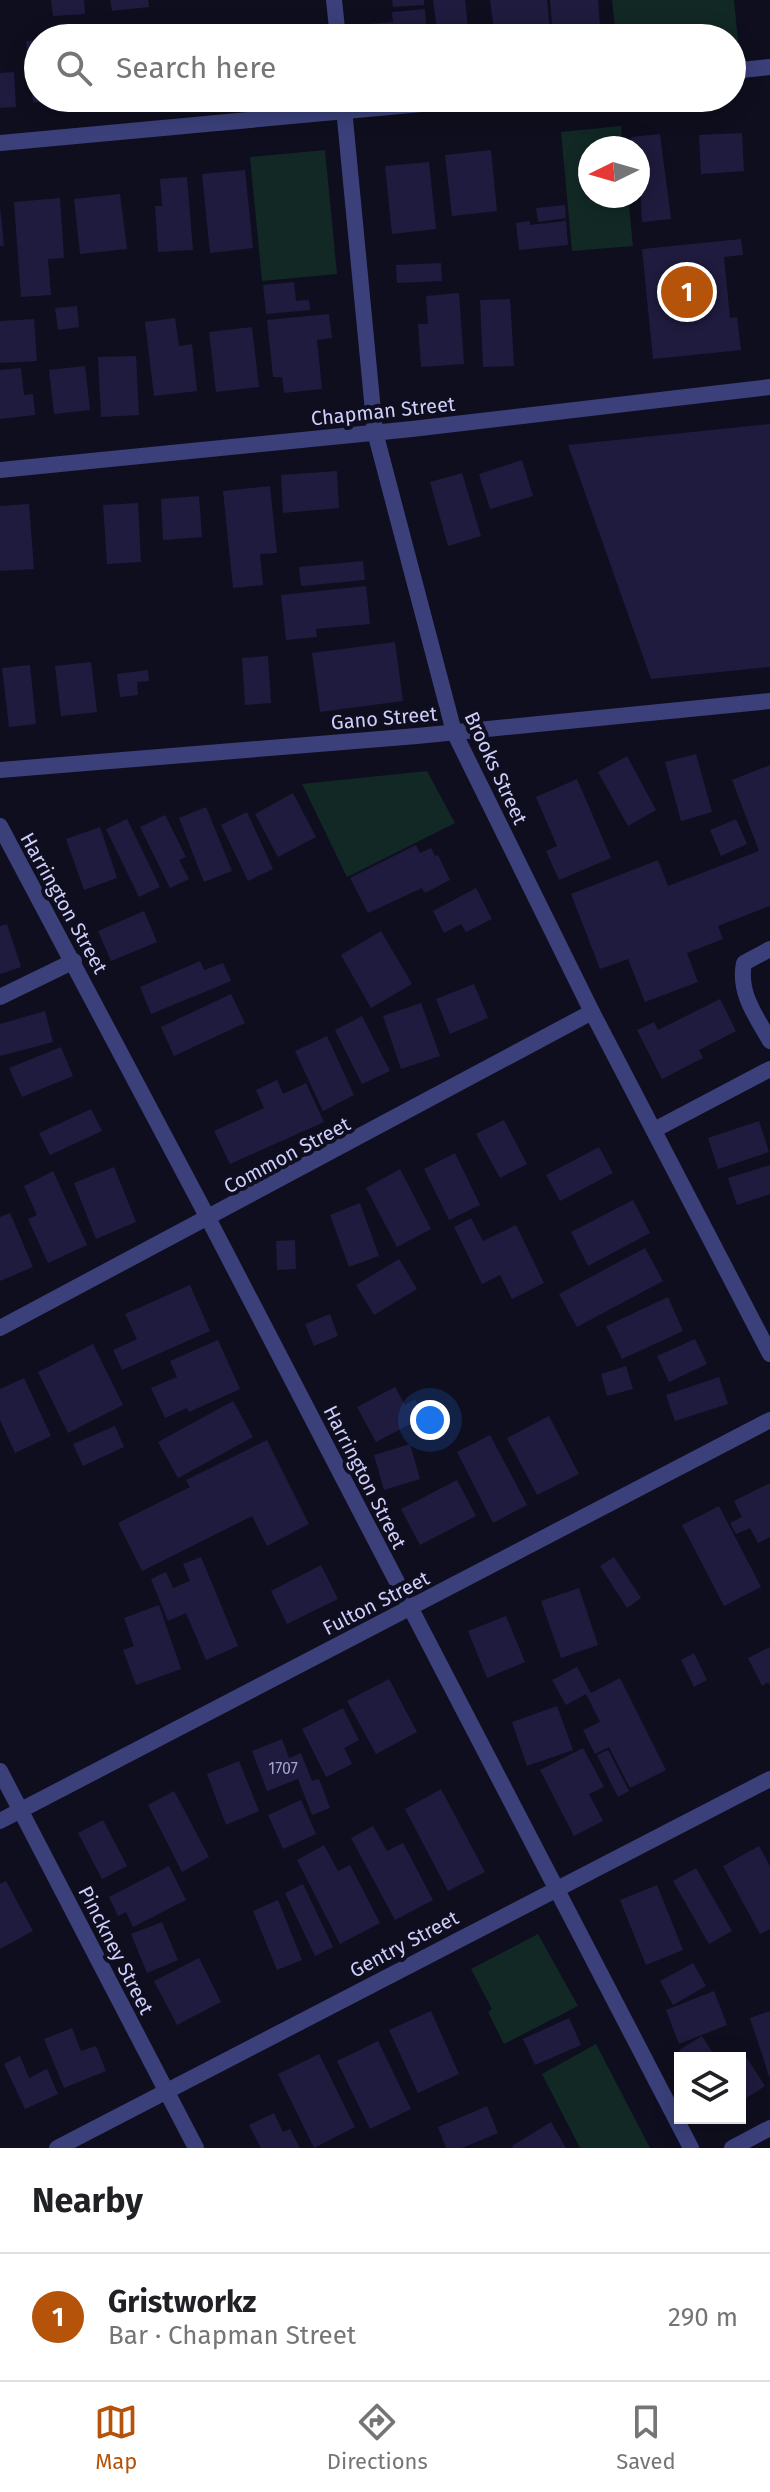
<!DOCTYPE html>
<html lang="en">
<head>
<meta charset="utf-8">
<style>
	body { margin:0; font-family:"Fira Sans",sans-serif; background:#f2f2f2; color:#202124 }
	.controls { position:absolute; right:24px; bottom:24px; display:grid; overflow:hidden; border-radius:0px; box-shadow:0 4px 20px #0003 }
	.controls button { width:72px; height:72px; display:grid; place-items:center; padding:0; border:0; border-bottom:2px solid #e0e0e0; background:#fff; color:#202124; font:40px sans-serif }
	.compass { position:absolute; left:578px; top:136px; width:72px; height:72px; border-radius:50%; background:#fff; box-shadow:0 4px 20px #0003; rotate:265deg }
	.you { position:absolute; left:430px; top:1420px; width:28px; height:28px; margin:-20px; border:6px solid #fff; border-radius:50%; background:#1a73e8; box-shadow:0 0 0 12px #1a73e833 }
	.badge { display:grid; place-items:center; width:52px; height:52px; border-radius:50%; background:#b45309; color:#fff; font-size:26px; font-weight:700 }
	.pin { position:absolute; translate:-50% -50%; border:4px solid #fff; box-shadow:0 2px 8px #0006 }
	.list { margin:0; padding:0; list-style:none }
	h2 { display:flex; justify-content:space-between; align-items:center; height:104px; margin:0; padding:0 32px; font-size:34px }
	h2 small { font-size:26px; font-weight:400; color:#757577 }
	.list li { display:grid; grid-template-columns:52px 1fr auto; gap:24px; align-items:center; box-sizing:border-box; height:128px; padding:0 32px; border-top:2px solid #e0e0e0 }
	.list b { display:block; font-size:30px; white-space:nowrap }
	.list p { margin:0; font-size:26px; white-space:nowrap; color:#757577 }
	.list em { font-size:26px; font-style:normal; color:#757577 }
	.icon { flex:none; width:44px; height:44px; fill:none; stroke:currentColor; stroke-width:2; stroke-linecap:round; stroke-linejoin:round }
	.map { position:relative; flex:none; width:770px; height:2148px; overflow:hidden }
	.search { position:absolute; background:#fff; box-shadow:0 4px 20px #0003; left:24px; right:24px; top:24px; height:88px; display:flex; align-items:center; gap:20px; box-sizing:border-box; padding:0 28px; border-radius:44px; color:#757577; font-size:30px }
	.sheet { height:232px; background:#fff }
	nav { display:flex; justify-content:space-around; align-items:center; box-sizing:border-box; height:112px; border-top:2px solid #e0e0e0; background:#fff; font-size:22px; color:#757577 }
	nav a { display:grid; justify-items:center; gap:4px }
	nav .on { color:#b45309 }
	.map>svg:first-child { display:block }
</style>
</head>
<body>
<div class="map">
<svg width="770" height="2148" viewBox="0 0 770 2148">
	<rect width="100%" height="100%" fill="#0f0e1e"/>
	<g fill="#112825">
		<polygon points="612,0 734,0 738,41 732,42 732,38 616,38"/>
		<polygon points="621,126 623,148 590,148 590,196 628,196 633,246 572,251 561,132"/>
		<polygon points="325,150 337,274 262,281 250,157"/>
		<polygon points="427,771 455,823 347,877 302,784"/>
		<polygon points="538,1934 578,2006 504,2044 488,2012 492,2009 471,1969"/>
		<polygon points="596,2044 650,2148 580,2148 542,2074"/>
	</g>
	<g fill="#1e1b3e">
		<polygon points="51,0 84,0 85,14 53,16"/>
		<polygon points="110,0 148,0 149,7 112,11"/>
		<polygon points="392,0 424,0 424,5 393,7"/>
		<polygon points="433,0 465,0 469,38 438,38"/>
		<polygon points="490,0 547,0 551,38 495,38"/>
		<polygon points="550,0 598,0 601,38 553,38"/>
		<polygon points="425,9 427,38 369,36 368,24 393,22 392,12"/>
		<polygon points="38,40 38,98 58,100 33,103 26,41"/>
		<polygon points="14,72 16,107 0,108 0,73"/>
		<polygon points="742,133 744,171 701,174 699,135"/>
		<polygon points="660,134 671,219 642,222 638,148 632,148 631,137"/>
		<polygon points="491,150 497,211 452,216 445,155"/>
		<polygon points="429,162 436,229 392,234 385,166"/>
		<polygon points="245,170 253,248 210,253 202,174"/>
		<polygon points="187,177 193,250 158,252 155,206 162,206 160,179"/>
		<polygon points="120,194 127,249 80,254 74,199"/>
		<polygon points="60,198 64,258 48,259 51,295 21,297 14,202"/>
		<polygon points="565,205 566,218 538,222 536,208"/>
		<polygon points="0,206 4,246 0,246"/>
		<polygon points="530,221 530,225 566,221 568,245 519,250 516,223"/>
		<polygon points="741,239 743,255 724,257 730,318 737,317 741,350 653,359 642,249"/>
		<polygon points="441,263 442,281 397,283 396,265"/>
		<polygon points="294,282 296,301 309,300 310,310 266,314 263,285"/>
		<polygon points="459,293 464,364 421,367 418,324 428,324 426,296"/>
		<polygon points="510,299 514,366 483,367 480,300"/>
		<polygon points="77,306 79,327 58,330 55,308"/>
		<polygon points="329,314 332,338 317,340 322,389 284,393 282,377 273,377 267,320"/>
		<polygon points="175,318 179,346 192,344 197,391 154,396 145,322"/>
		<polygon points="34,319 37,361 0,363 0,321"/>
		<polygon points="252,327 259,387 216,392 209,332"/>
		<polygon points="136,356 139,415 101,417 98,357"/>
		<polygon points="85,366 90,410 54,414 49,370"/>
		<polygon points="21,368 24,395 33,394 35,415 0,419 0,370"/>
		<polygon points="770,424 770,667 651,679 568,445"/>
		<polygon points="522,460 533,496 490,509 479,474"/>
		<polygon points="337,471 339,508 283,513 281,475"/>
		<polygon points="462,473 481,536 448,546 430,482"/>
		<polygon points="270,486 277,553 260,554 263,585 233,588 223,491"/>
		<polygon points="199,496 202,537 163,540 161,499"/>
		<polygon points="138,503 141,562 107,564 103,505"/>
		<polygon points="29,504 34,569 0,571 0,506"/>
		<polygon points="363,561 365,580 301,586 299,567"/>
		<polygon points="366,586 370,624 316,629 317,637 286,640 281,595"/>
		<polygon points="395,642 403,701 320,712 312,653"/>
		<polygon points="268,656 271,703 245,705 242,658"/>
		<polygon points="91,662 97,712 61,716 55,666"/>
		<polygon points="30,665 36,724 9,727 2,668"/>
		<polygon points="148,670 149,681 137,682 138,695 120,697 117,674"/>
		<polygon points="696,754 712,812 681,821 665,762"/>
		<polygon points="627,756 656,810 628,826 598,772"/>
		<polygon points="770,765 770,906 718,926 723,939 687,953 698,982 645,1002 628,959 600,969 571,894 658,860 668,886 759,851 732,780"/>
		<polygon points="577,779 611,858 559,880 546,851 557,846 536,797"/>
		<polygon points="293,793 316,837 278,857 255,814"/>
		<polygon points="206,807 232,871 204,882 179,818"/>
		<polygon points="247,812 273,869 248,881 221,825"/>
		<polygon points="165,815 186,857 179,860 189,879 170,888 140,827"/>
		<polygon points="127,819 160,887 139,897 106,829"/>
		<polygon points="736,819 747,844 721,856 710,830"/>
		<polygon points="100,827 117,878 84,890 66,839"/>
		<polygon points="416,845 420,853 431,848 435,856 438,855 450,880 425,893 422,888 368,913 350,878"/>
		<polygon points="476,888 492,919 466,932 461,924 444,933 433,911"/>
		<polygon points="144,911 157,942 111,961 98,931"/>
		<polygon points="7,924 21,967 0,974 0,926"/>
		<polygon points="381,931 412,984 371,1008 341,955"/>
		<polygon points="200,961 204,970 223,963 231,981 151,1014 140,987"/>
		<polygon points="474,984 488,1018 450,1034 436,999"/>
		<polygon points="231,994 245,1023 174,1056 161,1027"/>
		<polygon points="720,999 736,1031 699,1050 703,1058 662,1079 637,1030 654,1022 658,1030"/>
		<polygon points="421,1003 440,1056 401,1069 383,1016"/>
		<polygon points="45,1011 53,1042 0,1056 0,1024"/>
		<polygon points="362,1016 390,1071 362,1084 335,1030"/>
		<polygon points="327,1036 354,1095 323,1111 295,1051"/>
		<polygon points="61,1047 73,1076 22,1097 9,1068"/>
		<polygon points="277,1080 283,1094 306,1083 324,1122 230,1164 214,1131 264,1108 256,1090"/>
		<polygon points="91,1109 102,1131 50,1155 39,1133"/>
		<polygon points="504,1120 527,1164 500,1178 476,1134"/>
		<polygon points="759,1121 769,1152 718,1169 708,1138"/>
		<polygon points="599,1147 613,1173 560,1201 546,1175"/>
		<polygon points="455,1153 480,1205 449,1220 424,1169"/>
		<polygon points="770,1165 770,1194 737,1205 728,1178"/>
		<polygon points="114,1167 136,1222 96,1239 74,1183"/>
		<polygon points="400,1169 431,1229 397,1247 366,1188"/>
		<polygon points="53,1171 87,1245 48,1263 28,1219 37,1215 24,1186"/>
		<polygon points="633,1200 650,1233 588,1266 571,1232"/>
		<polygon points="360,1203 379,1256 349,1267 330,1215"/>
		<polygon points="10,1213 33,1267 0,1281 0,1217"/>
		<polygon points="471,1218 483,1241 516,1225 544,1283 512,1299 500,1275 482,1284 454,1227"/>
		<polygon points="295,1240 296,1269 277,1270 276,1241"/>
		<polygon points="645,1248 663,1281 577,1327 559,1294"/>
		<polygon points="399,1259 417,1289 374,1315 356,1285"/>
		<polygon points="190,1285 210,1331 122,1370 113,1350 137,1339 125,1314"/>
		<polygon points="668,1297 683,1331 622,1359 606,1326"/>
		<polygon points="330,1314 338,1336 314,1346 305,1324"/>
		<polygon points="695,1339 707,1364 669,1382 657,1356"/>
		<polygon points="218,1340 240,1389 189,1412 187,1408 165,1418 151,1388 177,1377 170,1361"/>
		<polygon points="93,1344 123,1405 68,1433 38,1372"/>
		<polygon points="626,1366 633,1389 607,1396 601,1374"/>
		<polygon points="719,1377 728,1404 675,1421 666,1395"/>
		<polygon points="24,1378 51,1436 15,1453 0,1420 0,1389"/>
		<polygon points="395,1387 405,1405 415,1399 424,1417 376,1442 357,1407"/>
		<polygon points="233,1401 253,1437 178,1478 158,1442"/>
		<polygon points="549,1416 579,1474 537,1495 507,1438"/>
		<polygon points="115,1426 124,1447 83,1466 73,1444"/>
		<polygon points="490,1435 527,1505 493,1523 457,1452"/>
		<polygon points="267,1440 309,1524 267,1546 252,1516 142,1571 118,1523 190,1487 186,1480"/>
		<polygon points="410,1444 420,1479 384,1490 374,1455"/>
		<polygon points="457,1480 476,1516 420,1545 401,1509"/>
		<polygon points="770,1483 770,1537 758,1543 750,1528 736,1534 730,1523 742,1517 734,1501"/>
		<polygon points="719,1506 761,1587 724,1606 682,1525"/>
		<polygon points="201,1557 238,1646 206,1660 186,1613 168,1621 151,1579 166,1572 173,1588 190,1581 183,1564"/>
		<polygon points="614,1557 641,1598 627,1608 600,1566"/>
		<polygon points="321,1565 338,1599 287,1624 271,1591"/>
		<polygon points="579,1588 598,1645 561,1658 541,1601"/>
		<polygon points="159,1605 181,1669 136,1685 123,1650 134,1646 124,1618"/>
		<polygon points="506,1616 525,1662 487,1678 468,1631"/>
		<polygon points="770,1647 770,1686 768,1682 762,1686 748,1658"/>
		<polygon points="694,1653 707,1680 694,1687 681,1660"/>
		<polygon points="577,1667 591,1693 620,1678 666,1770 630,1788 609,1747 595,1754 583,1730 600,1722 586,1694 566,1705 552,1680"/>
		<polygon points="389,1679 417,1732 376,1754 347,1701"/>
		<polygon points="557,1706 573,1750 527,1766 512,1722"/>
		<polygon points="343,1708 359,1740 344,1748 352,1764 326,1777 302,1729"/>
		<polygon points="282,1739 289,1758 301,1753 312,1781 319,1779 330,1808 312,1815 298,1779 267,1791 252,1751"/>
		<polygon points="583,1748 604,1787 589,1794 603,1821 574,1836 540,1770"/>
		<polygon points="608,1750 629,1791 618,1797 597,1755"/>
		<polygon points="239,1761 259,1811 226,1825 207,1774"/>
		<polygon points="441,1789 485,1872 448,1891 405,1809"/>
		<polygon points="174,1791 209,1857 182,1872 148,1805"/>
		<polygon points="301,1800 316,1834 283,1849 268,1815"/>
		<polygon points="103,1820 127,1866 102,1879 78,1833"/>
		<polygon points="373,1826 387,1851 403,1843 433,1900 395,1920 351,1838"/>
		<polygon points="324,1845 338,1871 350,1865 380,1923 340,1944 297,1860"/>
		<polygon points="759,1846 770,1866 770,1929 760,1934 723,1866"/>
		<polygon points="169,1866 186,1900 133,1927 126,1912 118,1916 109,1897"/>
		<polygon points="696,1868 732,1931 709,1944 673,1881"/>
		<polygon points="6,1881 33,1931 0,1949 0,1884"/>
		<polygon points="303,1884 333,1947 315,1956 285,1893"/>
		<polygon points="657,1885 683,1950 646,1965 620,1900"/>
		<polygon points="278,1900 302,1960 277,1970 253,1911"/>
		<polygon points="162,1922 178,1960 147,1973 131,1934"/>
		<polygon points="199,1958 221,2002 177,2025 154,1981"/>
		<polygon points="693,1963 706,1986 673,2005 660,1981"/>
		<polygon points="714,1991 727,2025 679,2044 666,2010"/>
		<polygon points="431,2011 459,2074 418,2093 389,2030"/>
		<polygon points="770,2011 770,2076 769,2076 750,2018"/>
		<polygon points="569,2018 581,2045 535,2065 523,2039"/>
		<polygon points="72,2028 81,2051 96,2046 106,2071 64,2088 44,2039"/>
		<polygon points="702,2036 716,2058 684,2058 679,2050"/>
		<polygon points="378,2041 411,2109 370,2129 337,2061"/>
		<polygon points="319,2054 355,2127 314,2148 278,2074"/>
		<polygon points="20,2056 29,2078 47,2069 58,2094 25,2109 4,2064"/>
		<polygon points="747,2058 765,2086 740,2102 740,2063"/>
		<polygon points="487,2106 498,2133 462,2148 446,2148 438,2127"/>
		<polygon points="274,2113 283,2132 290,2129 300,2148 261,2148 249,2125"/>
		<polygon points="551,2122 566,2148 513,2148 512,2146"/>
	</g>
	<g fill="none" stroke-linecap="round" stroke-linejoin="round">
		<path stroke="#3b407b" stroke-width="16" d="M770,949L744,963C738,993 756,1016 770,1041"/>
		<g stroke="#3b407b" stroke-width="16">
			<polyline points="334,0 338,38"/>
			<polyline points="732,71 770,67"/>
			<polyline points="343,98 375,432 454,732 592,1012 770,1354"/>
			<polyline points="0,143 487,98"/>
			<polyline points="0,470 412,429 770,387"/>
			<polyline points="0,770 417,736 770,701"/>
			<polyline points="0,826 209,1220 691,2148"/>
			<polyline points="0,997 74,961"/>
			<polyline points="656,1129 770,1069"/>
			<polyline points="0,1328 592,1012"/>
			<polyline points="0,1771 196,2148"/>
			<polyline points="57,2148 770,1779"/>
			<polyline points="732,2148 770,2128"/>
		</g>
		<polyline stroke="#3b407b" stroke-width="16" points="0,1821 770,1420"/>
	</g>
	<g text-anchor="middle" stroke-width="8" stroke-linejoin="round" paint-order="stroke">
		<g font-size="16" fill="#a2a1cc">
			<text x="283" y="1774">1707</text>
		</g>
		<g font-size="20" fill="#cecefc" stroke="#0f0e1e">
			<text transform="translate(383 411) rotate(-6)" y="7">Chapman Street</text>
			<text transform="translate(384 718) rotate(-5)" y="7">Gano Street</text>
			<text transform="translate(496 768) rotate(65)" y="7">Brooks Street</text>
			<text transform="translate(64 903) rotate(61)" y="7">Harrington Street</text>
			<text transform="translate(287 1155) rotate(-28)" y="7">Common Street</text>
			<text transform="translate(365 1477) rotate(63)" y="7">Harrington Street</text>
			<text transform="translate(376 1603) rotate(-27)" y="7">Fulton Street</text>
			<text transform="translate(404 1944) rotate(-28)" y="7">Gentry Street</text>
			<text transform="translate(116 1950) rotate(63)" y="7">Pinckney Street</text>
		</g>
	</g>
</svg>
<div class="controls">
<button><svg class="icon" aria-label="layers" viewBox="0 0 24 24"><path d="M12 4l9 5-9 5-9-5zM3 14l9 5 9-5"/></svg></button>
</div>
<svg class="compass" viewBox="-18 -18 36 36"><path d="M0-13l5 13h-10z" fill="#e53935"/><path d="M0 13l5-13h-10z" fill="#757577"/></svg>
<div class="you"></div>
<div class="pin badge" style="left:687px;top:292px">1</div>
<div class="search"><svg class="icon" aria-label="search" viewBox="0 0 24 24"><circle cx="10" cy="10" r="6"/><path d="M15 15l6 6"/></svg>Search here</div>
</div>
<section class="sheet">
<h2>Nearby<small></small></h2>
<ul class="list">
<li><span class="badge">1</span><div><b>Gristworkz</b><p>Bar · Chapman Street</p></div><em>290 m</em></li>
</ul>
</section>
<nav>
<a class="on"><svg class="icon" aria-label="map" viewBox="0 0 24 24"><path d="M3 6l6-2 6 2 6-2v14l-6 2-6-2-6 2zM9 4v14M15 6v14"/></svg>Map</a>
<a><svg class="icon" aria-label="directions" viewBox="0 0 24 24"><path d="M12 3l9 9-9 9-9-9zM9 14v-3h6M13 9l2 2-2 2"/></svg>Directions</a>
<a><svg class="icon" aria-label="saved" viewBox="0 0 24 24"><path d="M7 4h10v16l-5-4-5 4z"/></svg>Saved</a>
</nav>
</body>
</html>
